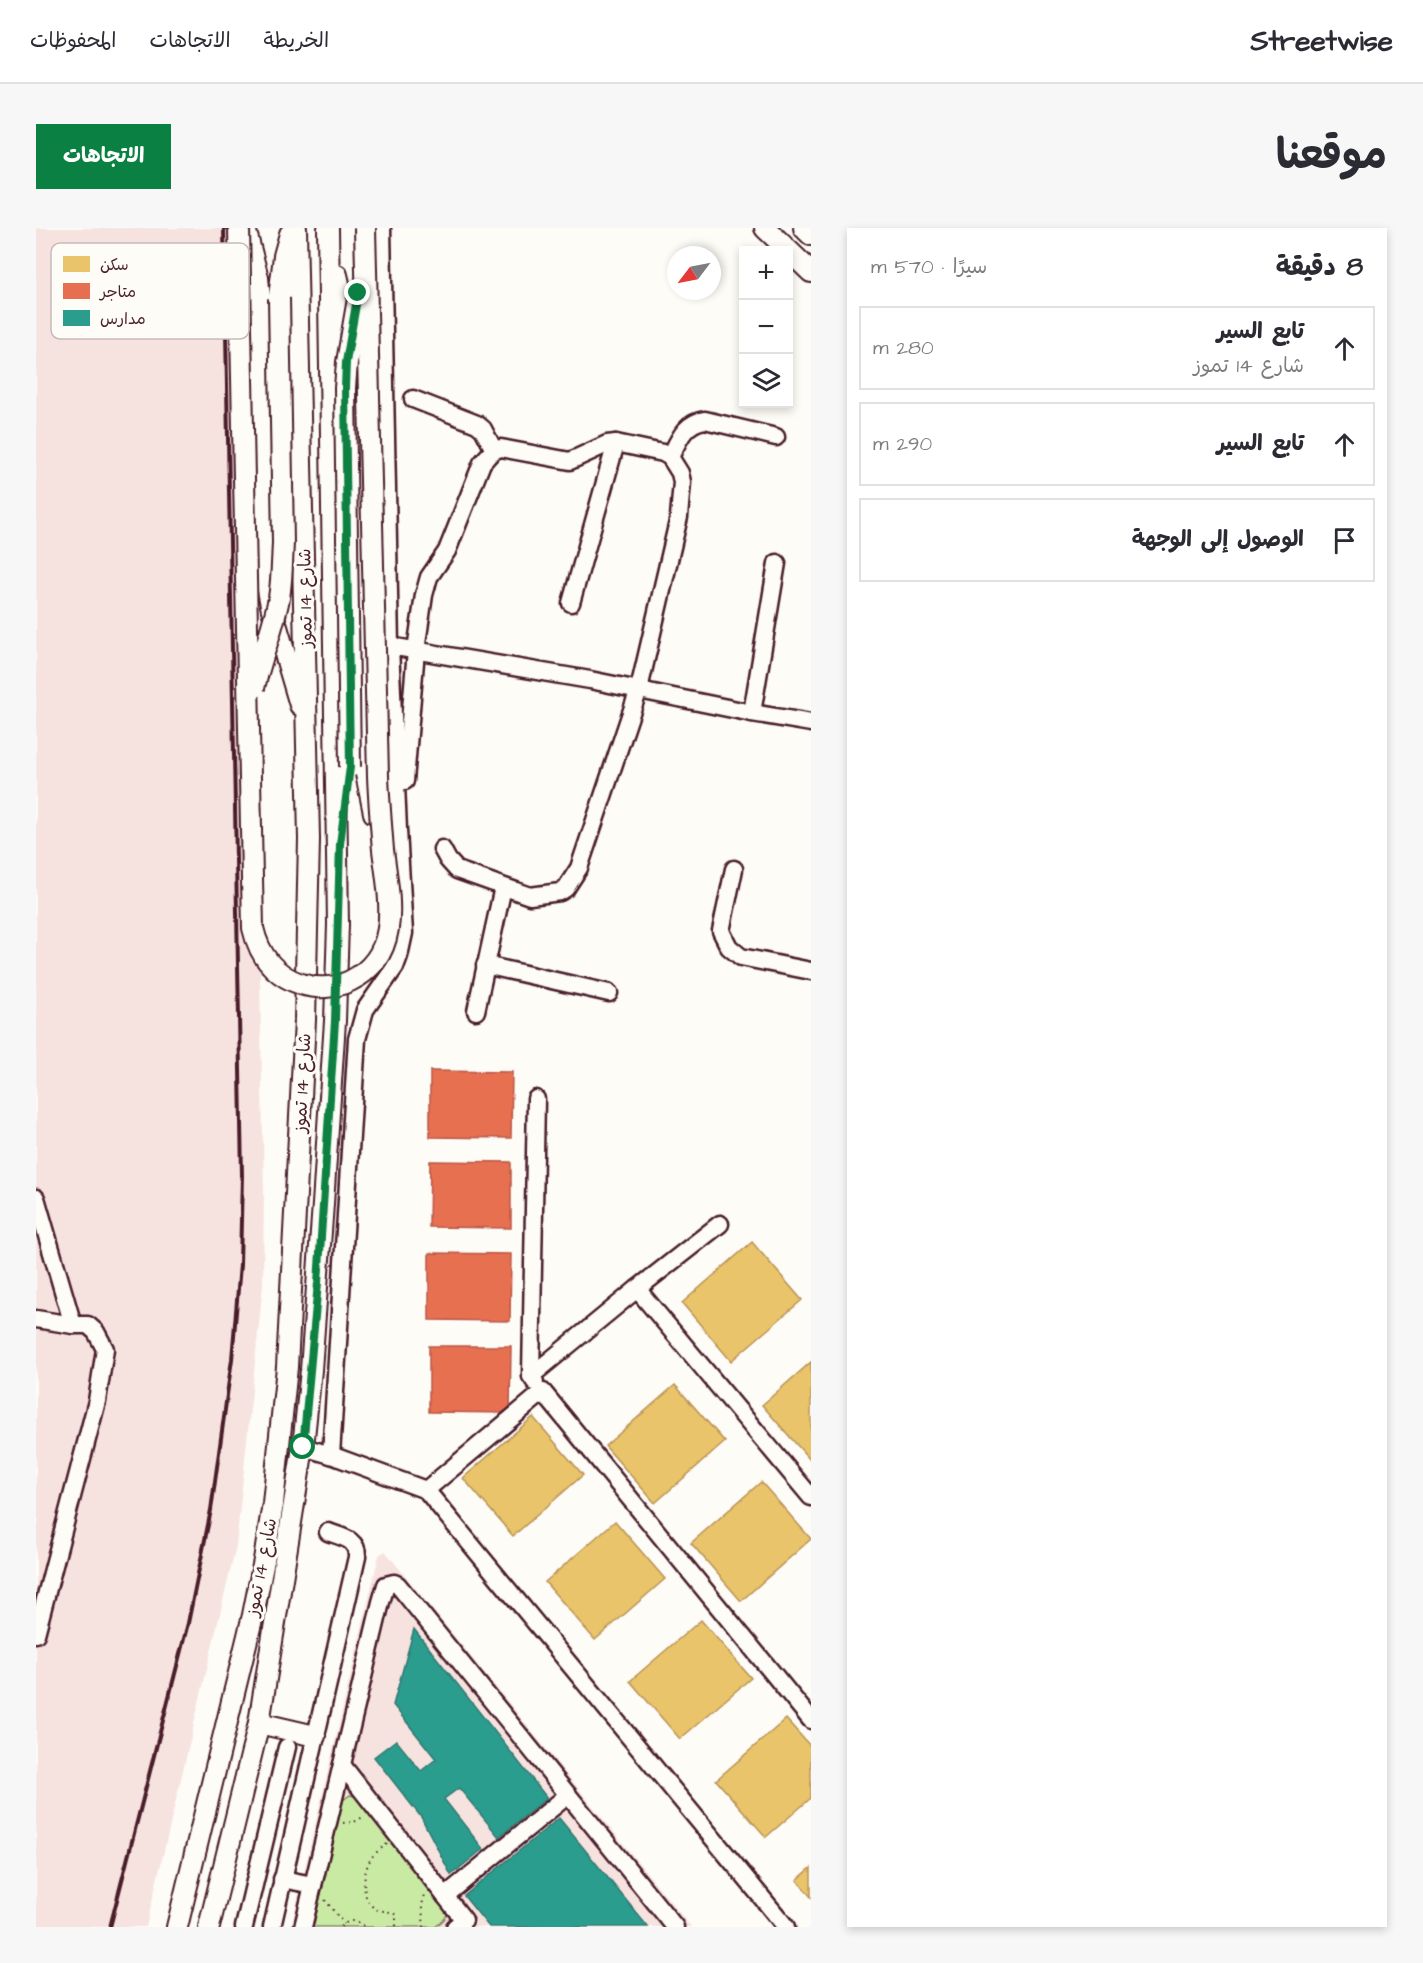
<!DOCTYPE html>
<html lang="ar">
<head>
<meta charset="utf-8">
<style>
	body { margin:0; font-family:"Architects Daughter","Playpen Sans Arabic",sans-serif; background:#f7f7f7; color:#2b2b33; direction:rtl }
	.controls { position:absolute; right:18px; top:18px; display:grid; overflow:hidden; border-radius:0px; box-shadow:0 3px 9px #0003 }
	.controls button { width:54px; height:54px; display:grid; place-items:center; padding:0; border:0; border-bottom:2px solid #e1e1e2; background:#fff; color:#2b2b33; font:30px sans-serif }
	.compass { position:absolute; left:631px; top:18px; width:54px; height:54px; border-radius:50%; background:#fff; box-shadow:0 3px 9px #0003; rotate:238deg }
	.stop { position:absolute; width:18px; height:18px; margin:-14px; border:4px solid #0b8043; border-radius:50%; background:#fff }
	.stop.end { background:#0b8043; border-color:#fff; box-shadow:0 2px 6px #0008 }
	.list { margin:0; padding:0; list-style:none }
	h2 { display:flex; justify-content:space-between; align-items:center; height:78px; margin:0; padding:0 24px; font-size:26px }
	h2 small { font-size:20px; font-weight:400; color:#7c7c81 }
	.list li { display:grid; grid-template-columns:39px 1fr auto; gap:18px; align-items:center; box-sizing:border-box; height:84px; margin:0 12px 12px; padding:0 12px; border:2px solid #e1e1e2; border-radius:0px }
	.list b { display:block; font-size:22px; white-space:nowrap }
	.list p { margin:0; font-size:20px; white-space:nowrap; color:#7c7c81 }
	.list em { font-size:20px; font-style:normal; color:#7c7c81 }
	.icon { flex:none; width:33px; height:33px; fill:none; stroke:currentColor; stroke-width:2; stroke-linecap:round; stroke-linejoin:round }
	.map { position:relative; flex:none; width:775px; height:1699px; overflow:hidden; direction:ltr; border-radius:0px }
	header { display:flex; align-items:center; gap:36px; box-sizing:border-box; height:84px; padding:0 30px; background:#fff; border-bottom:2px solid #e1e1e2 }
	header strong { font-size:28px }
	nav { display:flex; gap:33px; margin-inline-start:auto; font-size:21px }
	.intro { display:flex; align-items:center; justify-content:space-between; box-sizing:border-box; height:144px; padding:0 36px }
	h1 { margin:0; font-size:42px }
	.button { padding:15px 27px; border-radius:0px; background:#0b8043; color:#fff; font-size:21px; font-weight:700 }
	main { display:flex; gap:36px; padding:0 36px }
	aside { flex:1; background:#fff; border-radius:0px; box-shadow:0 3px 9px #0003 }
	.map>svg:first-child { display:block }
</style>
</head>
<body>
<header>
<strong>Streetwise</strong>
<nav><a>الخريطة</a><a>الاتجاهات</a><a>المحفوظات</a></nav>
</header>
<div class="intro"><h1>موقعنا</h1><a class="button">الاتجاهات</a></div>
<main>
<aside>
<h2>8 دقيقة<small>سيرًا · 570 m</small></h2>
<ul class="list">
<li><svg class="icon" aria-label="ahead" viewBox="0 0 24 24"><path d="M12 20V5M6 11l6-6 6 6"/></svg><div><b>تابع السير</b><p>شارع 14 تموز</p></div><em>280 m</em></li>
<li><svg class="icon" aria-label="ahead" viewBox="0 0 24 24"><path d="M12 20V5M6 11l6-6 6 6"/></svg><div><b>تابع السير</b></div><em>290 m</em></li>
<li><svg class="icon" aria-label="arrive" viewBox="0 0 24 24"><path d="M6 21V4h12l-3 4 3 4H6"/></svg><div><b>الوصول إلى الوجهة</b></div></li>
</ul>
</aside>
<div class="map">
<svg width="775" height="1699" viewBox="0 0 775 1699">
	<rect width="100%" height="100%" fill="#fdfcf7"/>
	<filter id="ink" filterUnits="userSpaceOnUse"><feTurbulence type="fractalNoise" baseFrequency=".0167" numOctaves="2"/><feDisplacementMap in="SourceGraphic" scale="12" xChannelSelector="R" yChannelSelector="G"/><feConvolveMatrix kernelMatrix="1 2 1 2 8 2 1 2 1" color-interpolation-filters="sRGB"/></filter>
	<g filter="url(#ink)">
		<g fill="#f6e3df">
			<polygon points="0,0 210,0 228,962 227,1057 200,1318 110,1699 0,1699 0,1303 3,1292 0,1291"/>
			<polygon points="349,1323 655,1699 255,1699 343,1327"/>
		</g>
		<path fill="#c8eaa3" stroke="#898467" stroke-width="1.5" d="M314,1567L323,1569L411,1679C413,1689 407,1693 399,1699H277L307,1572Z"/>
		<g fill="#e9c46a" stroke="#b99257" stroke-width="1.5">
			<polygon points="716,1014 766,1072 695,1133 646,1075"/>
			<polygon points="775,1134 775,1233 726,1177"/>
			<polygon points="639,1157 689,1214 619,1275 569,1218"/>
			<polygon points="497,1189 547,1247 477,1308 427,1250"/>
			<polygon points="725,1254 775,1311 705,1373 655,1315"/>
			<polygon points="579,1293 629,1351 559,1412 509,1354"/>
			<polygon points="665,1392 715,1450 644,1511 594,1453"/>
			<polygon points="750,1491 775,1519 775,1570 730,1609 680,1552"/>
			<polygon points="775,1640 775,1669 761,1652"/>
		</g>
		<g fill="#e76f51" stroke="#b85746" stroke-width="1.5">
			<polygon points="394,843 476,844 475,910 394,909"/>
			<polygon points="394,933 475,934 475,1000 393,999"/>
			<polygon points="393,1025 475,1026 474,1093 393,1092"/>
			<polygon points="393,1118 475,1118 474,1185 393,1184"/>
		</g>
		<g fill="#2a9d8f" stroke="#347771" stroke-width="1.5">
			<polygon points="378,1401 511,1570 463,1609 423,1560 408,1571 447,1621 415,1647 385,1589 338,1529 360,1512 385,1543 400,1531 357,1477"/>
			<polygon points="523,1590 612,1699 453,1699 428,1668"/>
		</g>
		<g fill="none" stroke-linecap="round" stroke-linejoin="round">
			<defs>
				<g id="minor">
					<polyline points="377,171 441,196 447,201 458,222"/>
					<path d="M634,229C643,212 648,195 669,192L740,209"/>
					<polyline points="535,375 580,215"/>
					<polyline points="354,418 554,452 716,485 775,495"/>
					<polyline points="716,485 741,335"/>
					<path d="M369,553L380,422L388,367L393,349L411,323L446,235C452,228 456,222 465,220L534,233L571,216L580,215L627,225L634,229L644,245L646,254L643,289L603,461L543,640L530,660L524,664L494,668L421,642L412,632L406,621"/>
					<polyline points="698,641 685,703 693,719 705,729 775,743"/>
					<polyline points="449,737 573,765"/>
					<polyline points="440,783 467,659"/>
					<polyline points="0,970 37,1097 52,1097 60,1104 69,1121 61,1173 0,1406"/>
					<polyline points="684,996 601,1061 775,1269"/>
					<polyline points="0,1091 37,1097"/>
					<polyline points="495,1148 500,871"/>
					<polyline points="499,1154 495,1148 601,1061"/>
					<polyline points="267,1219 295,1227 390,1262 750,1699"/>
					<polyline points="295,1227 321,811 329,782 359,739 363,728 368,705 362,602 354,418 346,0"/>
					<polyline points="390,1262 507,1164 775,1492"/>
					<polyline points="306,1537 428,1692 419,1699"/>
					<polyline points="246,1651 277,1657"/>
					<polyline points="409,1668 532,1567"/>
					<polyline points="208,1699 251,1519"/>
					<path d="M236,1699L321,1329C322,1311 306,1309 292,1304"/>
					<polyline points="267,1699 345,1374 350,1357 358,1355 362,1357 639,1699"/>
				</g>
				<g id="major">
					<polyline points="209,0 222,50 224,71 227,316 230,352 236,382 264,477"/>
					<polyline points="729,0 775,44"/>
					<polyline points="768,0 775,7"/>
					<polyline points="301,47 313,100 320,147 328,514 329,541 338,585"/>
					<polyline points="243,70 248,28 254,6"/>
					<polyline points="223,1495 279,1508"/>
					<polyline points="141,1699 217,1387 228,1332 237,1275 251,1139 269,792 273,611 260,0"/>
					<polyline points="173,1699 223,1495 267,1219 275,1142 287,976 299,793 302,696 292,0"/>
				</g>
			</defs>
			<use href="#minor" stroke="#4a1f2b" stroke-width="21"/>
			<use href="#major" stroke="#4a1f2b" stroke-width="24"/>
			<g stroke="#4a1f2b" stroke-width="2" stroke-dasharray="1.5 4.5" stroke-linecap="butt">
				<polyline points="307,1595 318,1594 327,1589"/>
				<path d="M351,1616C346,1620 340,1624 336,1629C327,1641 324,1669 337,1679C344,1685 353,1681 360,1687V1699"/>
				<polyline points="289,1672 308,1696"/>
				<path d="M305,1699C312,1691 321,1691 329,1699"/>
				<polyline points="388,1699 386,1680 388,1665"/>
			</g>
			<use href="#minor" stroke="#fdfcf7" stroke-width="16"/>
			<use href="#major" stroke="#fdfcf7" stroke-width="20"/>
			<polyline stroke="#4a1f2b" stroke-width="4" points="74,1699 152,1395 175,1282 196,1131 204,1037 206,947 188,0"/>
			<defs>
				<g id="major-bridge">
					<path d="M203,0L217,700C223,727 238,747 265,756C281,761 299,760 314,753C367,727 353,669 347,622C345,597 343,573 342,548L329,0"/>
					<path d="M218,460C225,430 237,401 243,370C246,352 246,333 247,315L243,70"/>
					<polyline points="314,539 309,160 311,134 322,71"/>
				</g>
			</defs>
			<use href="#major-bridge" stroke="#4a1f2b" stroke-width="24" stroke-linecap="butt"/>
			<use href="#major-bridge" stroke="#fdfcf7" stroke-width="20"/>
		</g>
	</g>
	<g fill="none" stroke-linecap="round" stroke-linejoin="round" filter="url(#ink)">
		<polyline stroke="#0b8043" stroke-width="8" points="267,1219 282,1055 299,793 304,616 314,539 309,160 310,134 322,65"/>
	</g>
	<g text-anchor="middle" stroke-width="6" stroke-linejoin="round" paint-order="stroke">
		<g font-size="18" fill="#4a1f2b" stroke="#fdfcf7">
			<text transform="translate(269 370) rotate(-91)" y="6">شارع 14 تموز</text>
			<text transform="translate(266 855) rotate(-87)" y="6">شارع 14 تموز</text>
			<text transform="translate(225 1339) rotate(-79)" y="6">شارع 14 تموز</text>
		</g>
	</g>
	<rect x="15" y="15" width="198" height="96" rx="9" fill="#fdfcf7" stroke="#c7baba" stroke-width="1.5"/>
	<rect x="27" y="28" width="27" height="16" fill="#e9c46a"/>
	<rect x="27" y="55" width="27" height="16" fill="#e76f51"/>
	<rect x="27" y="82" width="27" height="16" fill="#2a9d8f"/>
	<g font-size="16" fill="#4a1f2b">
		<text x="64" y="42">سكن</text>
		<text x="64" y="69">متاجر</text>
		<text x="64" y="96">مدارس</text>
	</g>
</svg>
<div class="controls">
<button>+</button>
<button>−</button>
<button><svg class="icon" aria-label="layers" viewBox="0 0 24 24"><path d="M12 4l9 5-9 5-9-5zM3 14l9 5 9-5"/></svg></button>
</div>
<svg class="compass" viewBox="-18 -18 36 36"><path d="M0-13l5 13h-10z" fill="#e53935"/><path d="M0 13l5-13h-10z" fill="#7c7c81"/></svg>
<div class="stop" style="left:267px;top:1219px"></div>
<div class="stop end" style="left:322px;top:65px"></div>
</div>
</main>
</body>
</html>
